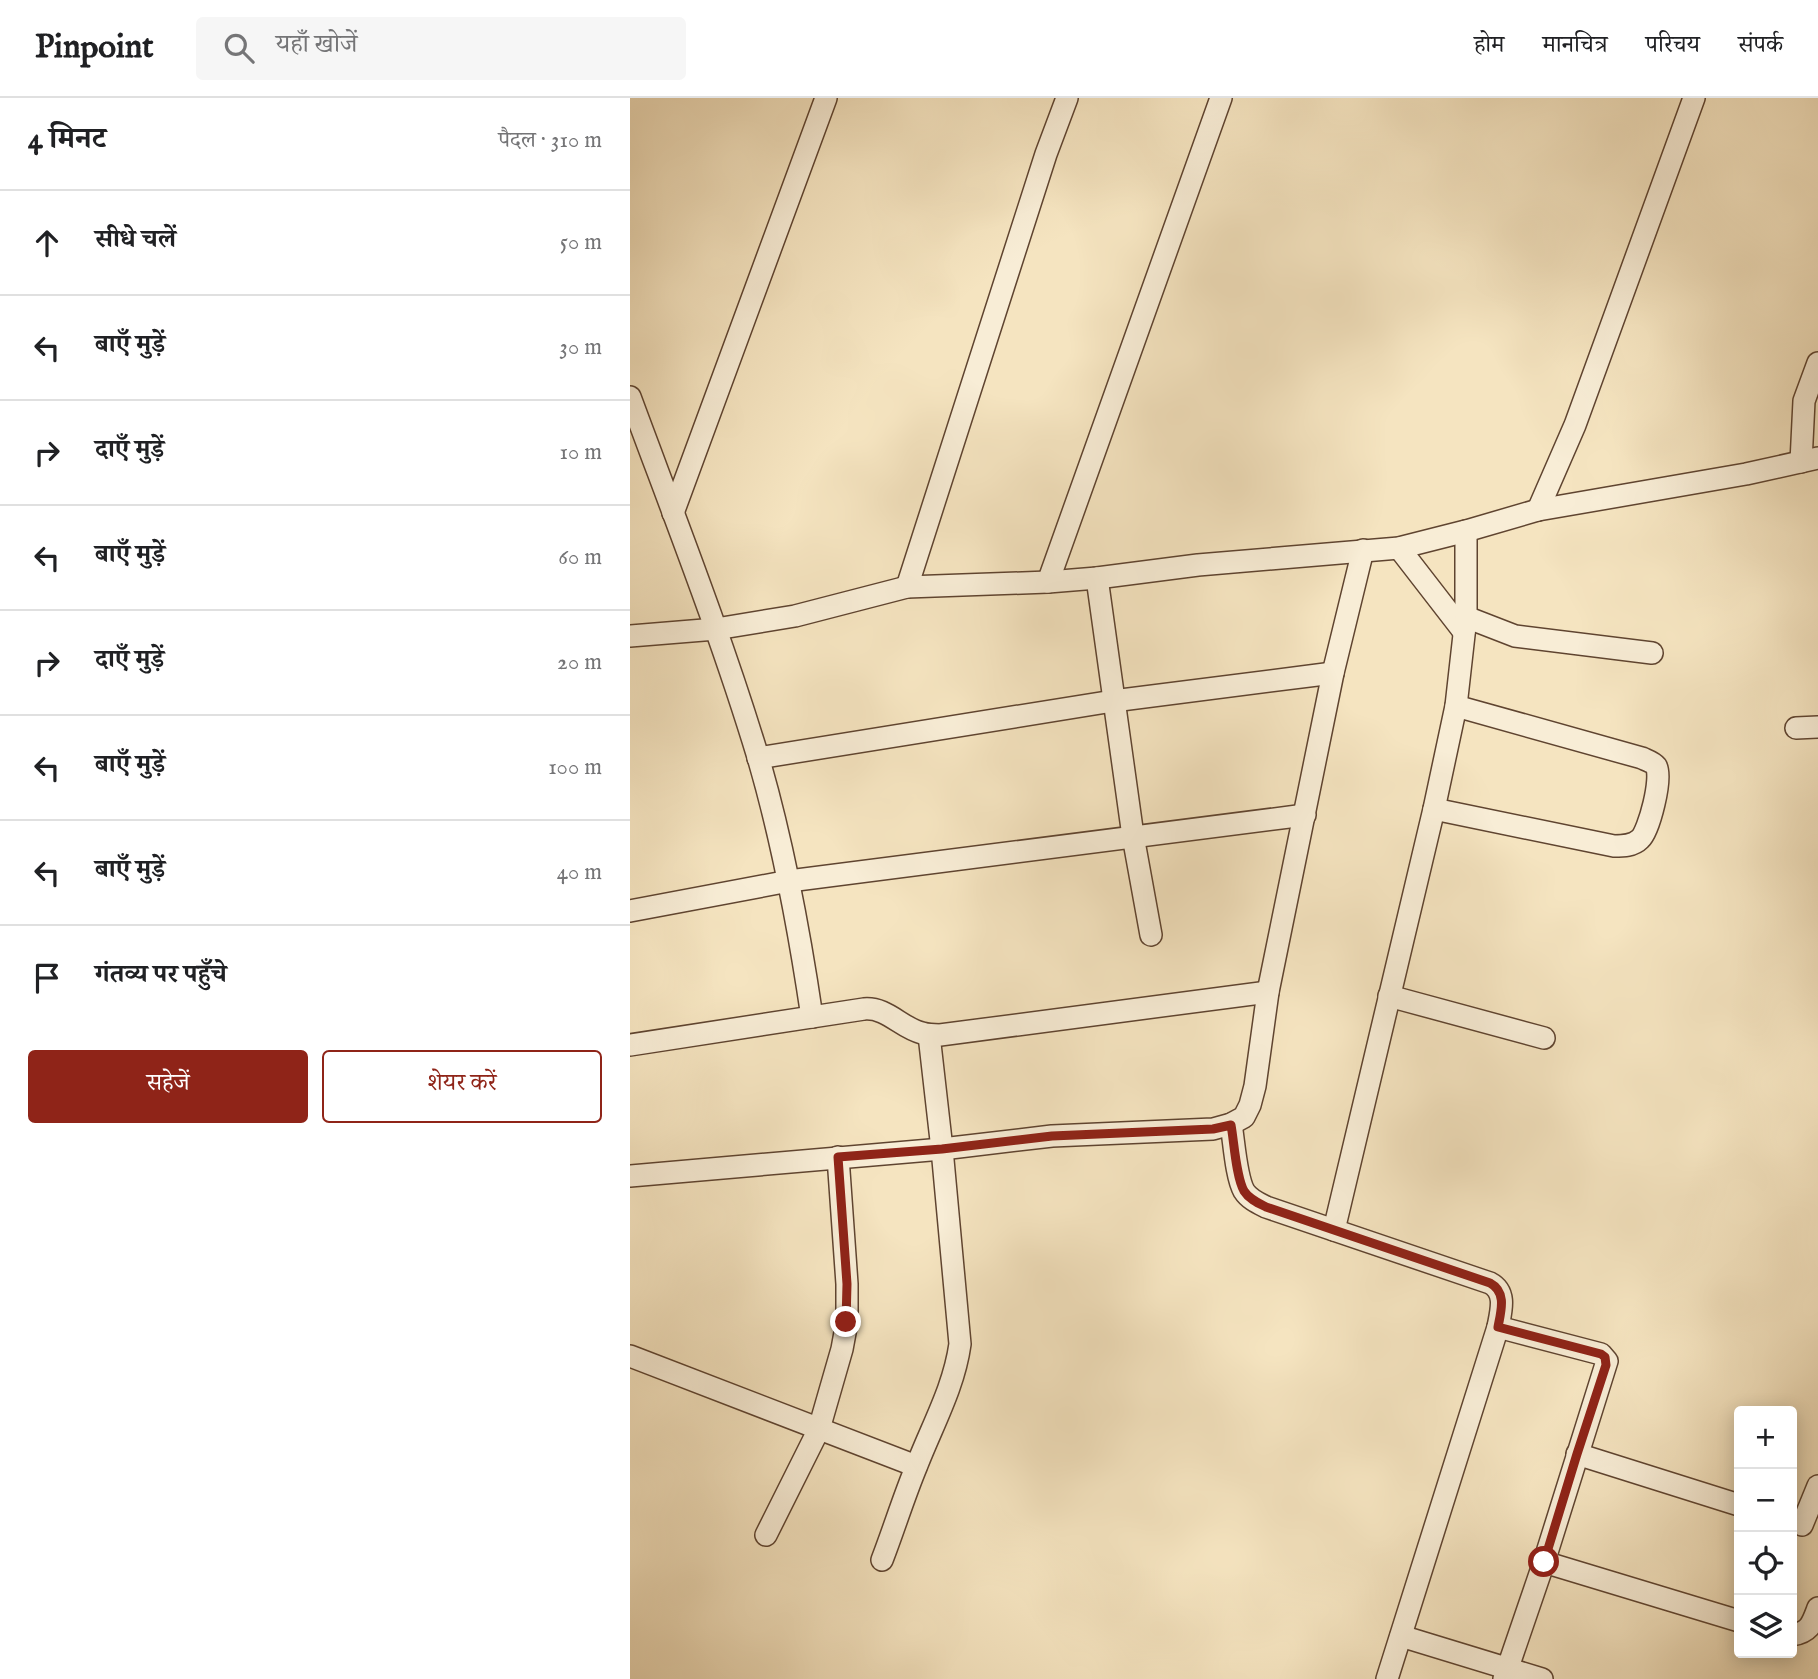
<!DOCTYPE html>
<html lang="hi">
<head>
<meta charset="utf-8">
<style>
	body { margin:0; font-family:"IM FELL English","Noto Serif Devanagari",serif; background:#f6f6f6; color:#202124 }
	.controls { position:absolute; right:21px; bottom:21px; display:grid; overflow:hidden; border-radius:7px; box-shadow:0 4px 18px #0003 }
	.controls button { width:63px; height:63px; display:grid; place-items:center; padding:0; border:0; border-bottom:2px solid #e0e0e0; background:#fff; color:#202124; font:35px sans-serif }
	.stop { position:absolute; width:21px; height:21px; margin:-16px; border:5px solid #8f2418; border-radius:50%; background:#fff }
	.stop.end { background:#8f2418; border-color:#fff; box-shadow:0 2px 7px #0008 }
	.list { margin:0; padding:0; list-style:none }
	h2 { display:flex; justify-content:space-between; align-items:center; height:91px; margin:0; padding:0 28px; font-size:30px }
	h2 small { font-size:23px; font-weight:400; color:#757577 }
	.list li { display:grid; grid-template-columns:46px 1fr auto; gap:21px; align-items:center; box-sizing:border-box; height:105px; padding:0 28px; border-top:2px solid #e0e0e0 }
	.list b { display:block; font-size:26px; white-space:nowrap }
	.list em { font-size:23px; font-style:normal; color:#757577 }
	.actions { display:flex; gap:14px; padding:21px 28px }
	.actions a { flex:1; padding:16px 0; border:2px solid #8f2418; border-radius:7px; text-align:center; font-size:24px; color:#8f2418 }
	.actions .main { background:#8f2418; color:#fff }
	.icon { flex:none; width:38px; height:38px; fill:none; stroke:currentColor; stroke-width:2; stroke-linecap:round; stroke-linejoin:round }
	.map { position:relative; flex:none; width:1188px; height:1581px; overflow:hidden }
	header { display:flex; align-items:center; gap:42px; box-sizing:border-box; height:98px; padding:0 35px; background:#fff; border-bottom:2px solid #e0e0e0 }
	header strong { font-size:33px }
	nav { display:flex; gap:38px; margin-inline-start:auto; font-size:24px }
	.search { width:490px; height:63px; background:#f6f6f6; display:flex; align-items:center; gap:18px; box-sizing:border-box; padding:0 24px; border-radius:7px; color:#757577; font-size:26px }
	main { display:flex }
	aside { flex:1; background:#fff }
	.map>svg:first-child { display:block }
</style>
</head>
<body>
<header>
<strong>Pinpoint</strong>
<div class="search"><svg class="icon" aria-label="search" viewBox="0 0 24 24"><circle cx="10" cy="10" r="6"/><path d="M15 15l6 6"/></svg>यहाँ खोजें</div>
<nav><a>होम</a><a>मानचित्र</a><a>परिचय</a><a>संपर्क</a></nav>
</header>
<main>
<aside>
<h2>4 मिनट<small>पैदल · 310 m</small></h2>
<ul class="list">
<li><svg class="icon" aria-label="ahead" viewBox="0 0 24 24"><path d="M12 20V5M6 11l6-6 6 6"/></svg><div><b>सीधे चलें</b></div><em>50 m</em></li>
<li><svg class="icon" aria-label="left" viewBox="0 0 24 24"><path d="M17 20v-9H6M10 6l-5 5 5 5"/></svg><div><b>बाएँ मुड़ें</b></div><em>30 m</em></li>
<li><svg class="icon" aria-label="right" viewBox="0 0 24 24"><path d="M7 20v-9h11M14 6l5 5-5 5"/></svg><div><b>दाएँ मुड़ें</b></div><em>10 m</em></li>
<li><svg class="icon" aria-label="left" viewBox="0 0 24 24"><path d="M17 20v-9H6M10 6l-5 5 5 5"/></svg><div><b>बाएँ मुड़ें</b></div><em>60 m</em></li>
<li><svg class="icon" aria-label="right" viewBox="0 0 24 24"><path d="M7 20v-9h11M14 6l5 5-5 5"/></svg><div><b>दाएँ मुड़ें</b></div><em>20 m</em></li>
<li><svg class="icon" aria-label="left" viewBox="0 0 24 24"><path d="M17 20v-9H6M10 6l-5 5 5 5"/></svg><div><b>बाएँ मुड़ें</b></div><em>100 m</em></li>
<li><svg class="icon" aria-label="left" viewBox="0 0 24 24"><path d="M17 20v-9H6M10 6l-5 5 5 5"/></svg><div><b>बाएँ मुड़ें</b></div><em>40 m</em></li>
<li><svg class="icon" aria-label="arrive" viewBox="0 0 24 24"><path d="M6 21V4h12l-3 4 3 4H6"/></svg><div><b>गंतव्य पर पहुँचे</b></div></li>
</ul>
<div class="actions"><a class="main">सहेजें</a><a>शेयर करें</a></div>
</aside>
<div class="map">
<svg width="1188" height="1581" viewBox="0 0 1188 1581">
	<rect width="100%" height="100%" fill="#f5e4c0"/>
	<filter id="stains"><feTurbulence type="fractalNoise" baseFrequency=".00286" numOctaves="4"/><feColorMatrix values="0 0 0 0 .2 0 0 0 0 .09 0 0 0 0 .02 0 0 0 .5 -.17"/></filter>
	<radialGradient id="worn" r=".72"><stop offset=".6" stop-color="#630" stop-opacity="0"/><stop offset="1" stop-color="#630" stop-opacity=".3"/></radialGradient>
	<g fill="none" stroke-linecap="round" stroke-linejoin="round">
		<defs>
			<g id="minor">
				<path d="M0,299C44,418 91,537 128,659C153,744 169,831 182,919"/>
				<polyline points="1171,364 1174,303 1188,265"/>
				<polyline points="908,412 945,327 1064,0"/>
				<polyline points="43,415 196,0"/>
				<polyline points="769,450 834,534"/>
				<polyline points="467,480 503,738 521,837"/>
				<polyline points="418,484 591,0"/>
				<polyline points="277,489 416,56 437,0"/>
				<polyline points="836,519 885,538 1022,555"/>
				<polyline points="0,538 86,531 165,518 277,489 418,484 467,480 568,467 769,450 836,433 908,412 1116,376 1188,360"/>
				<polyline points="1166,630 1188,629"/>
				<polyline points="128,660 483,603 703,575"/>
				<path d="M804,711L984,748C993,748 1003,748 1010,741C1019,733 1033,679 1026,668C1023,664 1016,662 1012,660L826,608"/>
				<polyline points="0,813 159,783 675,717"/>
				<polyline points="759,898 914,940"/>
				<path d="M0,947L234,911C257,909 271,930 292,935C298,937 304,937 310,937L638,894"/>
				<path d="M601,1026C604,1043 606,1079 614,1093C619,1101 628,1105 636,1109L860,1185C877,1194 871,1213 868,1229L757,1581"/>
				<polyline points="0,1078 312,1051 422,1038 583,1031 601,1026 614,1019 620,1007 625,988 638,894 703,575 733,452"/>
				<polyline points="704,1132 804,711 826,608 836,519 836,433"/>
				<polyline points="868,1229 971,1256 977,1263 914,1464 874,1581"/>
				<polyline points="0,1258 286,1368"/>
				<polyline points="947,1356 1109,1407"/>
				<polyline points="1172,1427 1188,1388"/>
				<polyline points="136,1437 189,1331 212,1251 217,1224 217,1186 208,1059"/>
				<path d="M252,1462C264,1431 274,1398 287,1367C303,1326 324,1289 330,1246L312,1051L299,937"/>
				<polyline points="914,1464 1109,1523"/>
				<path d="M1162,1537C1180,1534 1182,1526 1188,1510"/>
				<polyline points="771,1538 912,1581"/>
			</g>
		</defs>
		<use href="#minor" stroke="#5f4430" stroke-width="24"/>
		<use href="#minor" stroke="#f8edd6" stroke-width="21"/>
	</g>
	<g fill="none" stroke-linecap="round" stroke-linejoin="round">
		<path stroke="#8f2418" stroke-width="9" d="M216,1224L217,1186L208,1059L312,1051L422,1038L583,1031L601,1027C604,1043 606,1079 614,1093C619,1101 628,1105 636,1109L860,1185C877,1194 871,1213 868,1229L971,1256L975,1259L976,1267L947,1356L914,1464"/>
	</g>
	<rect width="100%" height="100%" filter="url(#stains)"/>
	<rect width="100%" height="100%" fill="url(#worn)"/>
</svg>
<div class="controls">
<button>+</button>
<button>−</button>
<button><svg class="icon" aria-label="locate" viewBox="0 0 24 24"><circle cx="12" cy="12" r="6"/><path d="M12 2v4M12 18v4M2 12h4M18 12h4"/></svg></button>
<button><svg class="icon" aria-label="layers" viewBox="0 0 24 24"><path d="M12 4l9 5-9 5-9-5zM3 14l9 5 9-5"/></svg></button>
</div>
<div class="stop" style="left:914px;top:1464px"></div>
<div class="stop end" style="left:216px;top:1224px"></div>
</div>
</main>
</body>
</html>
